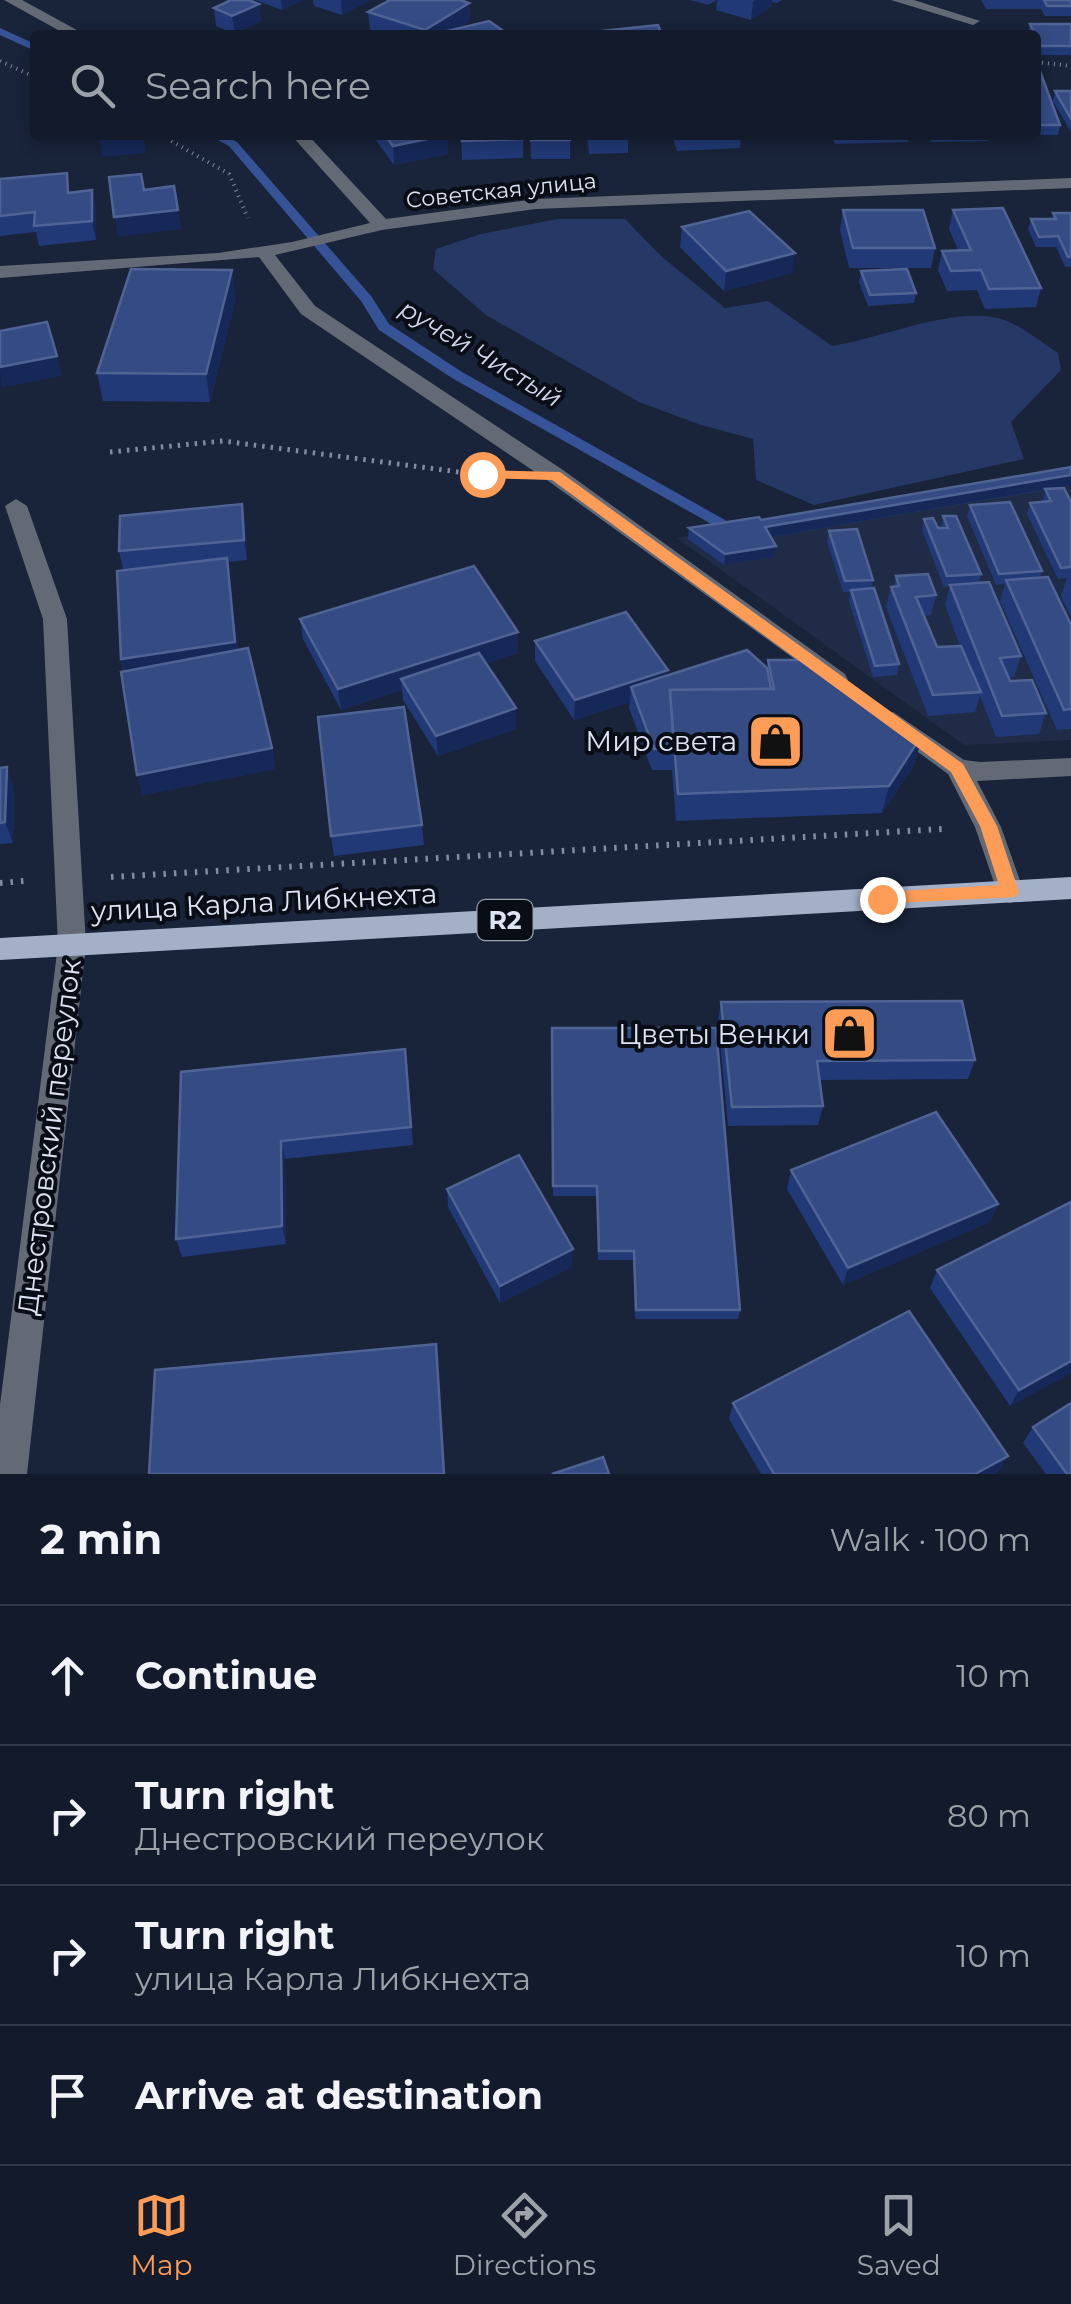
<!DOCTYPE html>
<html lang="en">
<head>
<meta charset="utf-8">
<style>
	body { margin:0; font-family:Montserrat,sans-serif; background:#202737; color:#f1f3f6 }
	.stop { position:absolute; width:30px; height:30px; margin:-22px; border:8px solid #fd9c56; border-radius:50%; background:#fff }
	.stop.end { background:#fd9c56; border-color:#fff; box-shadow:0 2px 10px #0008 }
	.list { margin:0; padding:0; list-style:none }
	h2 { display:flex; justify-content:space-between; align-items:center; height:130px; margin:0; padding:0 40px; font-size:42px }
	h2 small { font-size:32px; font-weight:400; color:#9da1a9 }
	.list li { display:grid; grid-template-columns:65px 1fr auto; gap:30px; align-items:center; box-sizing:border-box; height:140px; padding:0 40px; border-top:2px solid #323847 }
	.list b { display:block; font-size:38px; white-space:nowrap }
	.list p { margin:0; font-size:32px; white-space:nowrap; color:#9da1a9 }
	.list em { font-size:32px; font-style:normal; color:#9da1a9 }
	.icon { flex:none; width:55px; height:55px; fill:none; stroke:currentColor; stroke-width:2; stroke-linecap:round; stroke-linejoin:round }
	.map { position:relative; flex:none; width:1071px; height:1474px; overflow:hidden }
	.search { position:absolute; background:#131a2b; box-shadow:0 5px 15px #0003; left:30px; right:30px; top:30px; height:110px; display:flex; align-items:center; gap:25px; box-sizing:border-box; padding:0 35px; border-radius:10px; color:#9da1a9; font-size:38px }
	.sheet { height:690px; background:#131a2b }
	nav { display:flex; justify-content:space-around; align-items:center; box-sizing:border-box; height:140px; border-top:2px solid #323847; background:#131a2b; font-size:28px; color:#9da1a9 }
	nav a { display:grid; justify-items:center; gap:5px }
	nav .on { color:#fd9c56 }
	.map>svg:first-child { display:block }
</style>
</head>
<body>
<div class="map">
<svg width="1071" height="1474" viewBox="0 0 1071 1474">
	<rect width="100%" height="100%" fill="#192339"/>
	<polygon fill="#202c47" points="1071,470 1071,740 964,745 677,538"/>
	<path fill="#263966" d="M557,219H625L662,257L725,308L768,301L832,346C881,339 957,304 1004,320C1024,327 1041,342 1058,353L1061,370L1011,422L1024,459L814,505L756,480L753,439L701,425L639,402L486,315L433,269L436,249L481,234Z"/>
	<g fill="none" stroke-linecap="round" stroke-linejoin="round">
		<g fill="#365398" fill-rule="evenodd">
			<polygon points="0,28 35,44 35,51 0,35"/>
			<polygon points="209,135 224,135 237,142 371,296 389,324 462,372 725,520 728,523 725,526 715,526 452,378 379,330 361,301 229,146"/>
		</g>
		<g stroke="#848c9f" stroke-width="4" stroke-dasharray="1 5" stroke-linecap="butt">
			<polyline points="0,61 35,77"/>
			<polyline points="1036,62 1071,66"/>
			<polyline points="161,135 229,174 248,218"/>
		</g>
		<polyline stroke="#848c9f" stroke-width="5" stroke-dasharray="2.5 6" stroke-linecap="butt" points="110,452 223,441 474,474"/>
		<g stroke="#848c9f" stroke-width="6" stroke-dasharray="2.5 8" stroke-linecap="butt">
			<polyline points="111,877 942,829"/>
			<polyline points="0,883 24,881"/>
		</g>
		<g fill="#646a75" fill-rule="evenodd">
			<polygon points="4,0 22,0 86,35 67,35"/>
			<polygon points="891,0 914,0 980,21 973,25"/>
			<polygon points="291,135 308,135 386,219 536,199 1071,178 1071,188 536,209 382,230 275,255 315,306 563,470 845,674 848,680 845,686 836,689 547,480 301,314 259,257 0,278 0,266 218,253 292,242 370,223"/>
			<polygon points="16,499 27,506 67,619 86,945 27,1474 0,1474 0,1405 58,945 43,619 5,506"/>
			<polygon points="893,712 964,760 980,762 1071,758 1071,776 977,781 1001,827 1024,892 1020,900 1010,903 1000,900 975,827 948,774 884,727 881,721 884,715"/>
		</g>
		<polygon fill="#a4b0c8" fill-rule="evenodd" points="1071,877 1071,899 0,960 0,938"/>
	</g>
	<g fill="#213976">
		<polygon points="255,0 303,0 282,10"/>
		<polygon points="313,0 370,0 342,15 314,6"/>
		<polygon points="690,0 717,0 708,5"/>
		<polygon points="717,0 782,0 777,3 772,2 772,6 751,20 716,10"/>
		<polygon points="981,0 1071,0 1071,16 1045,16 1041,9 986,9"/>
		<polygon points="469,3 470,21 456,29 502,30 502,35 386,35 370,30 368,12"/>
		<polygon points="259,4 261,21 235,34 216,26 214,8"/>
		<polygon points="1030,24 1071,24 1071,55 1039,55 1036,49 1036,35 1029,35 1028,33"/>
		<polygon points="1036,71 1060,125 1058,135 1036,135"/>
		<polygon points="1055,91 1071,91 1071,132 1053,101"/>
		<polygon points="372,135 447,135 448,154 394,165"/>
		<polygon points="461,135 523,135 523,158 462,160"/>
		<polygon points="530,135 570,135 570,159 531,159"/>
		<polygon points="587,135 628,135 628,153 589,154"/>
		<polygon points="672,135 741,135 740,148 677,151"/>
		<polygon points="769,135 814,135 814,137 770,137"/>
		<polygon points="831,135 910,135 908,142 835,144"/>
		<polygon points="928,135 989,135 988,141 932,142"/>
		<polygon points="0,179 72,192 92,190 96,210 96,240 39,246 36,232 0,236"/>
		<polygon points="843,210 935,248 931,268 849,268 840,230"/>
		<polygon points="953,210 1041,288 1036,307 985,309 977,290 947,291 938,270 942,251 958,250 949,229"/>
		<polygon points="1053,213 1071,213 1071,267 1065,267 1056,247 1036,247 1028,229 1031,219 1052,219"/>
		<polygon points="682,227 792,273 724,291 680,247"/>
		<polygon points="861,271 916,293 914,303 868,306 859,282"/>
		<polygon points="236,297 210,402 103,401 97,373"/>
		<polygon points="1071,467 1071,485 1048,489 1071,502 1071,616 1061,596 1067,578 1058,579 1027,514 1030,503 1043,502 1045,490 770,537 774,557 724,565 688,539 689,528 761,520"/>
		<polygon points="970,505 1042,571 1040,578 1071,625 1071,729 1057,730 1000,601 1005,584 996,585 967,516"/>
		<polygon points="943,516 981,574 979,583 1021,656 1014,677 1008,677 1010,681 1046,713 1039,734 996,737 980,696 975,712 928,716 886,607 891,587 894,586 896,576 936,595 931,615 924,616 937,647 960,646 945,605 950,586 944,587 922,530 924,519 938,528 941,528"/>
		<polygon points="246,525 247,560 228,562 238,650 272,748 275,769 142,795 121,659 123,570 119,551"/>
		<polygon points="829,531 873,580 871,589 899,664 897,675 873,677 849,601 850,592 843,592 827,542"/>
		<polygon points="300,619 518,653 486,663 516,729 438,756 403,700 402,690 341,710 303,639"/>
		<polygon points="535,641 668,670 667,676 767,668 768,660 922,735 915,763 882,813 676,821 672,770 652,770 629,708 630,702 574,720 535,661"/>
		<polygon points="0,768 14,788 13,843 0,844"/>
		<polygon points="422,825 424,845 334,856 331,836"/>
		<polygon points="721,1002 975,1060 968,1079 819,1080 823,1106 818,1125 728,1126 718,1021"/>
		<polygon points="552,1028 740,1310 738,1319 635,1319 633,1260 598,1260 596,1196 553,1196"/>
		<polygon points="405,1049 413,1145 285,1159 286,1244 182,1257 176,1239 181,1072"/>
		<polygon points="791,1170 998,1204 990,1222 843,1285 787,1189"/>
		<polygon points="447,1189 572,1267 500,1303 448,1207"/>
		<polygon points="937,1270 1071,1373 1010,1406 930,1288"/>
		<polygon points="733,1403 999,1471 994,1474 761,1474 729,1419"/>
		<polygon points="1033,1427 1071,1474 1046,1474 1023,1443"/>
	</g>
	<g fill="#152858">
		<polygon points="281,0 303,0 282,10"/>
		<polygon points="341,0 370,0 342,15"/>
		<polygon points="756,0 772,0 772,6 751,20 753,2"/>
		<polygon points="469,3 470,21 450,33 447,31 446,35 425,35 425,30"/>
		<polygon points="259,4 261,21 235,34 232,16"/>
		<polygon points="131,135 143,135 146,153 103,157 99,138"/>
		<polygon points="447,135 448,154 394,165 393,146"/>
		<polygon points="92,190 96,210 96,240 92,221"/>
		<polygon points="178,210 182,229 118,237 114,217"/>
		<polygon points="795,253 792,273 724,291 726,271"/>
		<polygon points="232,270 236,297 210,402 206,374"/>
		<polygon points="57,356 62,376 1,388 0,367"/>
		<polygon points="1071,475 1071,485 763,538 765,527"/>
		<polygon points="242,504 246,525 247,560 244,540"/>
		<polygon points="776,546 774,557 724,565 725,554"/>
		<polygon points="227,558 231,579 239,663 126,680 121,659"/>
		<polygon points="518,632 518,653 407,689 401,679 402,690 341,710 338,689"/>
		<polygon points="668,670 666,690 631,687 630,702 574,720 575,700"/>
		<polygon points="516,708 516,729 438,756 436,736"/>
		<polygon points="922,735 915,763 882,813 889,786"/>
		<polygon points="272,748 275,769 142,795 137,775"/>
		<polygon points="7,767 14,788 13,843 5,822"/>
		<polygon points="281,1141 285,1159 286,1244 282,1226"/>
		<polygon points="998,1204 990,1222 843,1285 848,1268"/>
		<polygon points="573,1249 572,1267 500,1303 500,1286"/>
		<polygon points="1071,1361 1071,1373 1010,1406 1019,1390"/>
		<polygon points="1008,1456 999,1471 994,1474 975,1474"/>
	</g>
	<g fill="#354b84" stroke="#506395" stroke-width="2.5">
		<polygon points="231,0 249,0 259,4 232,16 214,8"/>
		<polygon points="390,0 460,0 469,3 425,30 368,12"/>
		<polygon points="1044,0 1071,0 1071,6 1047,6"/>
		<polygon points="489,21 502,30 484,35 452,35 447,31"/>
		<polygon points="1030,24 1071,24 1071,46 1041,46"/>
		<polygon points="658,25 662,35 574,35 573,34"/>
		<polygon points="1036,71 1040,71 1060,125 1036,125"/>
		<polygon points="1055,91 1071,91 1071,119"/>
		<polygon points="98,135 131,135 99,138"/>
		<polygon points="385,135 446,135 393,146"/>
		<polygon points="461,135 523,135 523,139 462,141"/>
		<rect x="531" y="135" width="39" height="5"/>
		<polygon points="67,173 68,193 92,190 92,221 34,226 35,212 0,216 0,179"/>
		<polygon points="141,174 144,190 174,186 178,210 114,217 109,177"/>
		<polygon points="1003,208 1041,288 989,289 981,270 951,271 942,251 971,250 953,210"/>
		<polygon points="843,210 923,210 935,248 853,248"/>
		<polygon points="749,211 795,253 726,271 682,227"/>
		<polygon points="1053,213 1071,213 1071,257 1068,257 1058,236 1039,237 1031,219 1056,219"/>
		<polygon points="131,269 232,270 206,374 97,373"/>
		<polygon points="907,269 916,293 870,295 861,271"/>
		<polygon points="47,322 57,356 0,367 0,331"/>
		<polygon points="1071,467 1071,475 765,527 776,546 725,554 689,528 759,517 761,520"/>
		<polygon points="1064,488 1071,502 1071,567 1061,568 1030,503 1051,501 1045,489"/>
		<polygon points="1010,502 1042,571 999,574 970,505"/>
		<polygon points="242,504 244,540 119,551 120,516"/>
		<polygon points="943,516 956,516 981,574 947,576 924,519 933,518 938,528 948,528"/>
		<polygon points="857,529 873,580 845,581 829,531"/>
		<polygon points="227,558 235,642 121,659 117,571"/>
		<polygon points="474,566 518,632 338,689 300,619"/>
		<polygon points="928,574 936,595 916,597 937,647 961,646 981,692 933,695 891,587 899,586 896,576"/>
		<polygon points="1048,577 1071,625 1071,709 1064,710 1006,580"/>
		<polygon points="989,582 1021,656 1000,658 1010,681 1032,680 1046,713 1002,716 950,585"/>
		<polygon points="874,588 899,664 875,666 851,590"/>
		<polygon points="626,612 668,670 575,700 535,641"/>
		<polygon points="248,648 272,748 137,775 121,672"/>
		<polygon points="747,650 767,668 771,689 670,690 674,749 654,749 631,687"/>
		<polygon points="479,653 516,708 436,736 401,679"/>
		<polygon points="768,660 812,660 922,735 889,786 678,794 670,690 774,689"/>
		<polygon points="404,707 422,825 331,836 318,717"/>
		<polygon points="7,767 5,822 0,823 0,768"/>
		<polygon points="962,1001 975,1060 817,1061 823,1106 732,1107 721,1002"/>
		<polygon points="552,1028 716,1028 740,1310 636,1310 634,1251 599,1251 597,1186 553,1186"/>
		<polygon points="405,1049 411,1127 281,1141 282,1226 176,1239 181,1072"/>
		<polygon points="936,1112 998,1204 848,1268 791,1170"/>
		<polygon points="519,1155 573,1249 500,1286 447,1189"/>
		<polygon points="1071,1202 1071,1361 1019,1390 937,1270"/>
		<polygon points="909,1311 1008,1456 975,1474 774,1474 733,1403"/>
		<polygon points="436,1344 444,1474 149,1474 155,1370"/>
		<polygon points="1071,1403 1071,1474 1067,1474 1033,1427"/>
		<polygon points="603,1457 609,1474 552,1474"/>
	</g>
	<polygon fill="#fd9c56" points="482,470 560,472 963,764 997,826 1019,892 1016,897 876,904 876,894 882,892 999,885 980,826 951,772 552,480 478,478 478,471"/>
	<defs>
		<symbol id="shop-square" viewBox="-11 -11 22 22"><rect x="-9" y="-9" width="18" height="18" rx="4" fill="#fd9c56" stroke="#090d16"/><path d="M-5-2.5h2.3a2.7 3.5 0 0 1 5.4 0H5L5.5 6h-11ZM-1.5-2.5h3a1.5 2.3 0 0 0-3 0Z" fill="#111"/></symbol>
	</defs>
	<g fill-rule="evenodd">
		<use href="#shop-square" x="744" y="710" width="63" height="63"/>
		<use href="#shop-square" x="818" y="1002" width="63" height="63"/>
	</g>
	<g text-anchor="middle" stroke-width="8" stroke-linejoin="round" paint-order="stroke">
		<g font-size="22" fill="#dde4f3" stroke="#090d16">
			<text transform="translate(501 190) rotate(-6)" y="8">Советская улица</text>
		</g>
		<g font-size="25" font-style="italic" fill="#d0daee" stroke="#090d16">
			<text transform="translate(481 353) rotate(31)" y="9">ручей Чистый</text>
		</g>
		<rect fill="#090d16" stroke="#9da4b1" stroke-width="2.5" x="477.5" y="900" width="55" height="40" rx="8"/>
		<g font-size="25" font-weight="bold" fill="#dde4f3">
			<text x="505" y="929">R2</text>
		</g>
		<g font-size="28" fill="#dde4f3" stroke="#090d16" text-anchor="end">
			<text x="737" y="751">Мир света</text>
			<text x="810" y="1044">Цветы Венки</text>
		</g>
		<g font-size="28" fill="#dde4f3" stroke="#090d16">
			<text transform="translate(264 902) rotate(-3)" y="10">улица Карла Либкнехта</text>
			<text transform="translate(49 1137) rotate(-83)" y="10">Днестровский переулок</text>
		</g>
	</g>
</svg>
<div class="stop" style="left:482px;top:474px"></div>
<div class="stop end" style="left:882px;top:899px"></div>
<div class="search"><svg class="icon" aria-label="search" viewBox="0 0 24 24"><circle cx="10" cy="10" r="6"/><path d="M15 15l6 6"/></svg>Search here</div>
</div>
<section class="sheet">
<h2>2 min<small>Walk · 100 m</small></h2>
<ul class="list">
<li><svg class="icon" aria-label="ahead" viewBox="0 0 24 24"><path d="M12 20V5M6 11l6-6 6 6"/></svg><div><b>Continue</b></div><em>10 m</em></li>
<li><svg class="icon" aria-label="right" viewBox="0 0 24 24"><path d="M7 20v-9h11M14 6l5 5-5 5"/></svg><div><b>Turn right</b><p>Днестровский переулок</p></div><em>80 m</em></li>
<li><svg class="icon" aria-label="right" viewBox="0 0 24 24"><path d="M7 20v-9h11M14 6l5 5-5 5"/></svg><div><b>Turn right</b><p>улица Карла Либкнехта</p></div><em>10 m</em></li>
<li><svg class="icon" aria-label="arrive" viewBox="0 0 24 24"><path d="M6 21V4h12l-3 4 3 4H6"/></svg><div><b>Arrive at destination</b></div></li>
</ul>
</section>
<nav>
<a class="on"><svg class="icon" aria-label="map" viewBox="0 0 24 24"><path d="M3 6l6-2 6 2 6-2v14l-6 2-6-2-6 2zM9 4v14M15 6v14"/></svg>Map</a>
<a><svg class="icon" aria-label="directions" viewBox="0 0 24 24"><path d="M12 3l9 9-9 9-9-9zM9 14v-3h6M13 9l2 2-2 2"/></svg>Directions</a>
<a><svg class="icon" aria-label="saved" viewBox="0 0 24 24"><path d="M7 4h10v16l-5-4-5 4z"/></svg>Saved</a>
</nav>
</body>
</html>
